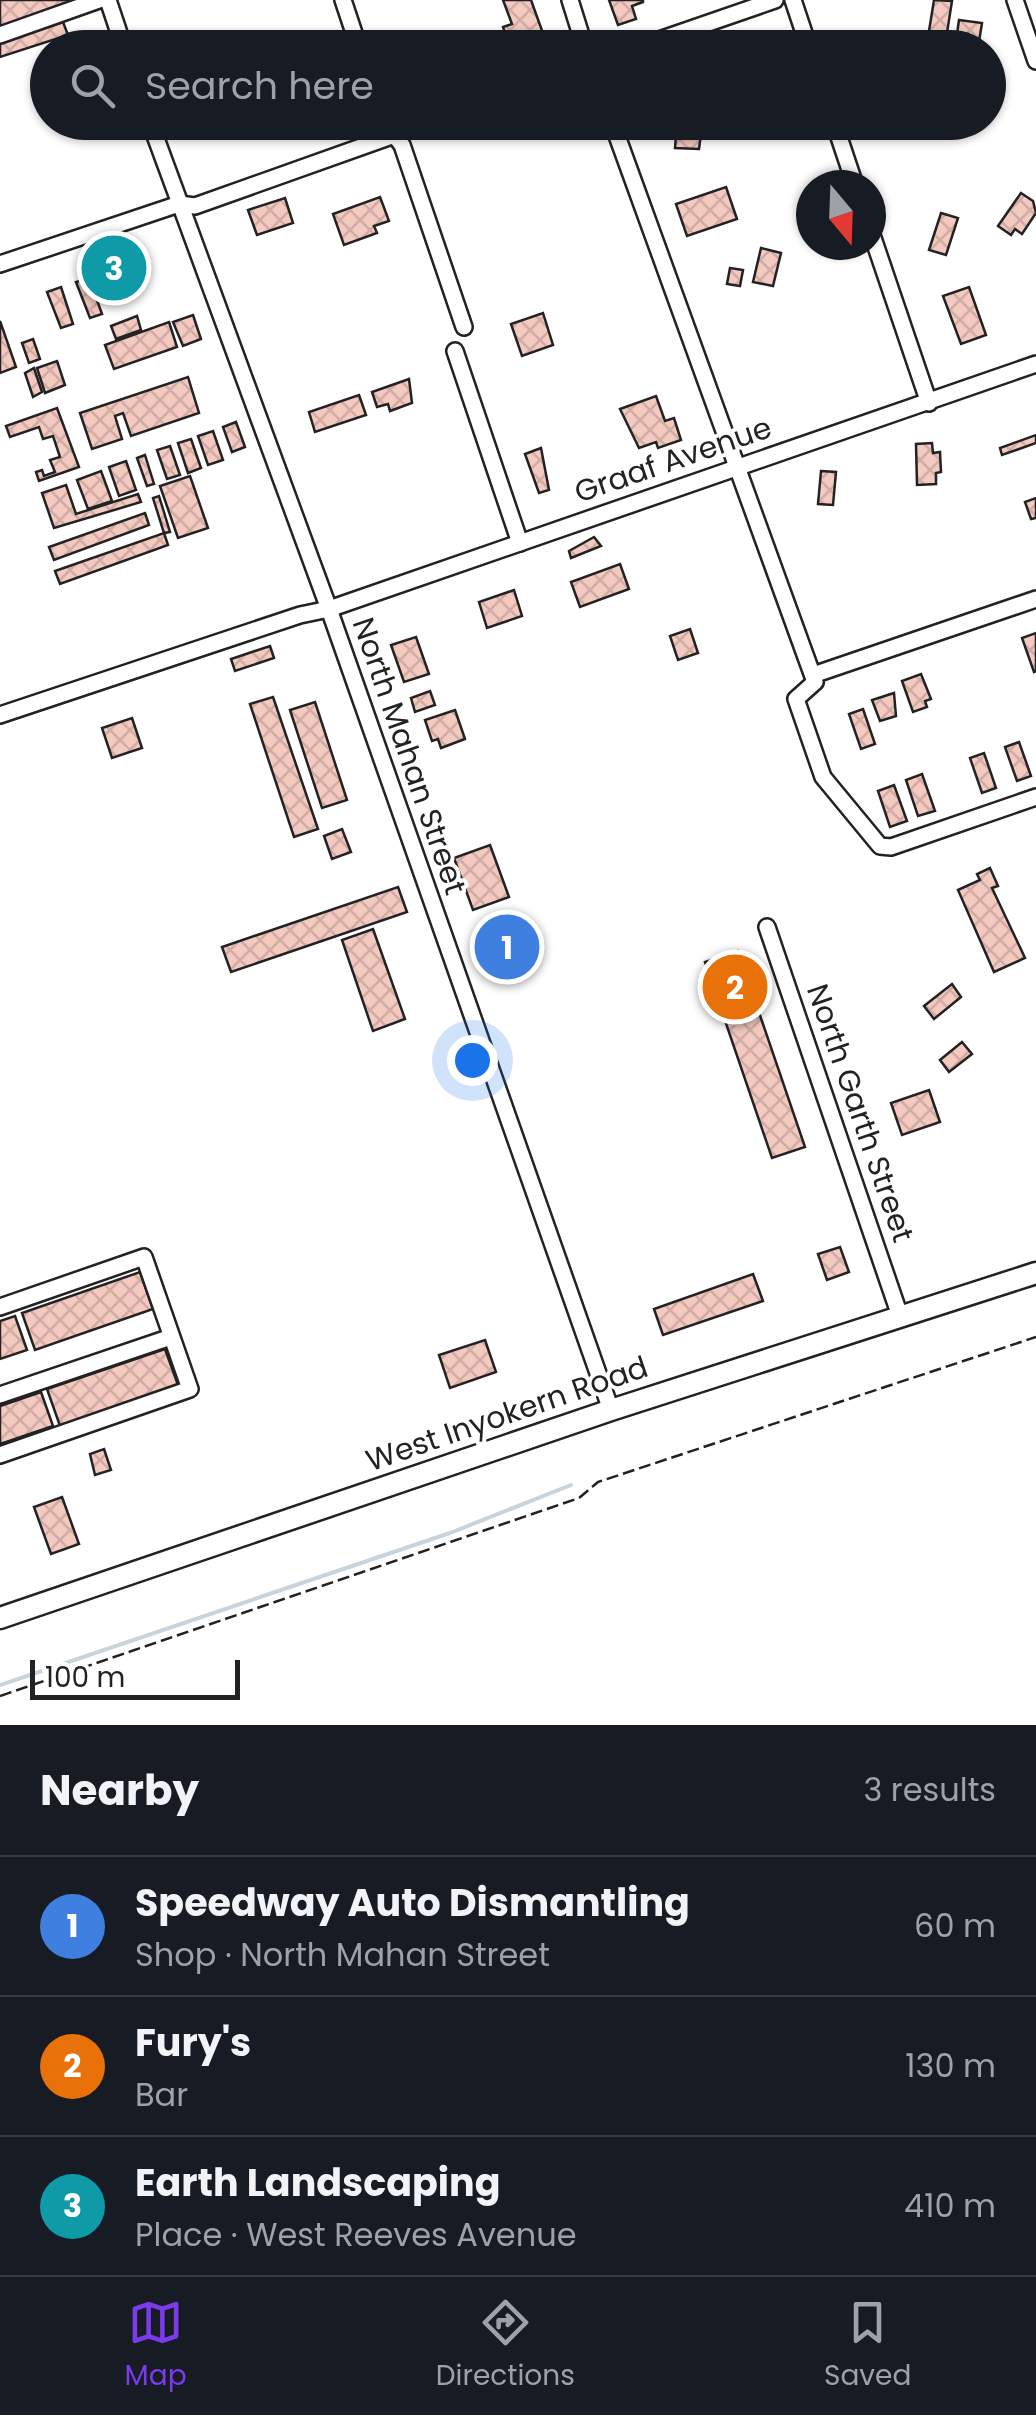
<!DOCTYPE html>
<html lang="en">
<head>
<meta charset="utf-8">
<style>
	body { margin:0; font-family:Poppins,sans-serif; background:#20242c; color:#f1f3f6 }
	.compass { position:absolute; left:796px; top:170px; width:90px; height:90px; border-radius:50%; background:#171b24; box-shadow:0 2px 8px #0004; rotate:161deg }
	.scale { position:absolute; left:30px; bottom:25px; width:210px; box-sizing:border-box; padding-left:10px; border:5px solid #222; border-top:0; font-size:28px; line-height:35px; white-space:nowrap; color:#222; -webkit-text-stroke:8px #fff; paint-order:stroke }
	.you { position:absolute; left:472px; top:1060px; width:35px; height:35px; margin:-25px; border:8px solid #fff; border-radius:50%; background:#1a73e8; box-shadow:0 0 0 15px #1a73e833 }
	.badge { display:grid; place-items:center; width:65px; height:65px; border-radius:50%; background:#7c3aed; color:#fff; font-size:32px; font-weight:700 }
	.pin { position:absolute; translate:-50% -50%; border:5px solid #fff; box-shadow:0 2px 10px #0006 }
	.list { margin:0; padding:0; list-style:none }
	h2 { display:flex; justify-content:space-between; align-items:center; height:130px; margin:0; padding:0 40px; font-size:42px }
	h2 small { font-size:32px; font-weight:400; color:#9ea1a6 }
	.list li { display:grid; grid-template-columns:65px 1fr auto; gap:30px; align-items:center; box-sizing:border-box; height:140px; padding:0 40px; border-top:2px solid #363941 }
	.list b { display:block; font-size:38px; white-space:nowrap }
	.list p { margin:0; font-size:32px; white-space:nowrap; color:#9ea1a6 }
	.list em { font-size:32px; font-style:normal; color:#9ea1a6 }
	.icon { flex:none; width:55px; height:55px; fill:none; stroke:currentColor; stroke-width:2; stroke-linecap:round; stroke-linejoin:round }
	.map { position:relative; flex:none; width:1036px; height:1725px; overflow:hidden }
	.search { position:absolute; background:#171b24; box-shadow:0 2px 8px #0004; left:30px; right:30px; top:30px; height:110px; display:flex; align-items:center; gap:25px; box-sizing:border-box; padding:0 35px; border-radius:55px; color:#9ea1a6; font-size:38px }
	.sheet { height:550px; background:#171b24 }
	nav { display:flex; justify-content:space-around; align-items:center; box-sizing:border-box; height:140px; border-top:2px solid #363941; background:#171b24; font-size:28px; color:#9ea1a6 }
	nav a { display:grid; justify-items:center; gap:5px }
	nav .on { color:#7c3aed }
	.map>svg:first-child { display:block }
</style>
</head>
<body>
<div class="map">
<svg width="1036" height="1725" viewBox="0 0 1036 1725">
	<defs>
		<pattern id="building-cross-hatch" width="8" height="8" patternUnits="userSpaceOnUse" patternTransform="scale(2.5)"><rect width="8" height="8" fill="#f3c9c0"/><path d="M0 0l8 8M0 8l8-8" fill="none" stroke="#d0aca5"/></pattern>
	</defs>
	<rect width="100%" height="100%" fill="#fff"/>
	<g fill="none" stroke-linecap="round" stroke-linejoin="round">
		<polyline stroke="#c7d3dd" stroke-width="4" points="0,1685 450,1533 571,1485"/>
	</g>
	<g fill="url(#building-cross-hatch)" stroke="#222" stroke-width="2.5">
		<polygon points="0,0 68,0 69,4 0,27"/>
		<polygon points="503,0 531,0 545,39 510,48 503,27 512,24"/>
		<polygon points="609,0 643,0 643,2 632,6 636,19 618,25"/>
		<polygon points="934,0 952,1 947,33 929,31"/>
		<polygon points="959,20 982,23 978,48 955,48"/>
		<polygon points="63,22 68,35 0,57 0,43"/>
		<polygon points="677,122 729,122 728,136 701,134 699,149 675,148"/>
		<polygon points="726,187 737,219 687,236 676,204"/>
		<polygon points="1021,193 1033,201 1036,213 1022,234 1015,229 1011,235 998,226"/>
		<polygon points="380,197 389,221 374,226 377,233 344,245 333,214"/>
		<polygon points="285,198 293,223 257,235 248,210"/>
		<polygon points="941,213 958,218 946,255 929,250"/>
		<polygon points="761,248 781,253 773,286 753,282"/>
		<circle cx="114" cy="268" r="10"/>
		<polygon points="730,268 743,270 740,286 727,284"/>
		<polygon points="89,278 102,314 90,318 76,282"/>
		<polygon points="61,287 73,324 61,328 47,292"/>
		<polygon points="969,287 986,335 961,344 943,296"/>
		<polygon points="543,313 553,345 522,356 511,324"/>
		<polygon points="193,315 201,339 183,346 173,322"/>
		<polygon points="137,316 141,330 116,339 111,326"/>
		<polygon points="0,321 16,367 0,373"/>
		<polygon points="169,322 177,347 114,369 105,345"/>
		<polygon points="33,339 40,359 29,363 22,343"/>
		<polygon points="57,361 65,385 45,393 37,368"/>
		<polygon points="34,368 42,392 33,397 25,373"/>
		<polygon points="188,377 199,413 131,436 123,413 115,416 122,439 92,449 80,413"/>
		<polygon points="409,379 412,403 390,411 388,404 377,407 372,392"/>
		<polygon points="359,395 366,415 315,432 309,412"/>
		<polygon points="656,396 665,421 674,418 681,440 658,448 656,442 639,448 620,409"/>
		<polygon points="57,408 79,467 39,481 36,472 42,470 44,476 55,472 50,460 60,457 53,436 43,439 39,427 10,437 6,426"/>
		<polygon points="236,422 245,447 232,452 223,427"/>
		<polygon points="213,431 223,460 208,465 198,436"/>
		<polygon points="1036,435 1036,443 1002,455 1000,448"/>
		<polygon points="191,439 201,468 188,473 178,443"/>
		<polygon points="932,443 933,453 940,452 941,472 936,473 936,484 917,485 916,444"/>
		<polygon points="170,446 180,475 167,479 157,450"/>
		<polygon points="541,448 549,490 539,493 525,454"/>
		<polygon points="145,455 154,484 147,486 137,458"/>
		<polygon points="126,461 136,490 119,496 109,467"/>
		<polygon points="101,471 112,501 88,509 77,480"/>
		<polygon points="821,471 836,472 833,505 818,504"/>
		<polygon points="190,476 208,528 178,538 160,486"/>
		<polygon points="66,485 76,514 138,494 141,502 54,528 42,493"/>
		<polygon points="159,496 170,532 164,533 153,498"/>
		<polygon points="1036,498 1036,518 1031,519 1025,502"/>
		<polygon points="145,513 149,525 54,560 49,547"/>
		<polygon points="164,533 168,545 60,584 55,571"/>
		<polygon points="594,537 601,546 571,558 569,551"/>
		<polygon points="620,564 629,589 580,607 571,582"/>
		<polygon points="514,590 522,616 487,628 479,602"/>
		<polygon points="690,629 698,653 678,660 670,636"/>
		<polygon points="1036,633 1036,671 1034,672 1022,638"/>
		<polygon points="416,637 429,674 404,682 391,645"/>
		<polygon points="270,646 274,658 235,671 231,659"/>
		<polygon points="921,674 931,699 925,701 927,707 913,712 902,681"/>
		<polygon points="430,691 435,705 415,712 411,698"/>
		<polygon points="894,693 896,716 880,721 872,700"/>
		<polygon points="273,697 318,829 294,837 250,704"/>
		<polygon points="315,702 347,800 322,808 290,710"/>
		<polygon points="863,709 875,744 861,749 849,714"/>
		<polygon points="455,710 465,739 441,748 438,739 432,741 425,720"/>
		<polygon points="132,718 142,748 112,758 102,728"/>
		<polygon points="1019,742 1031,776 1017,781 1005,747"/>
		<polygon points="984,753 996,788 982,793 970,758"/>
		<polygon points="922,774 935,811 918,816 906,780"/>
		<polygon points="894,785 907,821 890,827 878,791"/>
		<polygon points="342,829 351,852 332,859 324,836"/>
		<polygon points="490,845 509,897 473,910 454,858"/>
		<polygon points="990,868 998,886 992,888 1025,958 994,972 958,890 980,880 977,874"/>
		<polygon points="398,887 407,912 231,972 222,947"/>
		<polygon points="373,929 405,1019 373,1031 342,940"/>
		<polygon points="524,931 532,954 506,963 498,940"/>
		<polygon points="738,951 805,1147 772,1158 705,962"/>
		<polygon points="952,984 961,997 934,1019 924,1006"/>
		<polygon points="962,1042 972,1054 949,1072 940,1060"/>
		<polygon points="929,1090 940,1122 902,1135 891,1103"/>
		<polygon points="840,1247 849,1272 827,1280 818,1254"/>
		<polygon points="140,1272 153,1309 35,1350 22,1313"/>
		<polygon points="753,1274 763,1301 663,1335 654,1309"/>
		<polygon points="15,1316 27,1350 0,1359 0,1321"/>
		<polygon points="485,1340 496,1372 450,1388 439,1355"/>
		<polygon points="165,1349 178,1385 60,1426 47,1389"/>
		<polygon points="41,1392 53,1426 0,1444 0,1406"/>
		<polygon points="104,1449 111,1470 95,1475 90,1454"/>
		<polygon points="62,1497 79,1544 51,1554 34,1507"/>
	</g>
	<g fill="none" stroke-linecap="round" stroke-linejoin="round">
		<defs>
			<g id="minor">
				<polyline points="108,0 124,48"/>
				<polyline points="343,0 359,48"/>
				<polyline points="570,0 585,48"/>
				<polyline points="793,0 809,48"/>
				<polyline points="1015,0 1036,61"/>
				<polyline points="0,35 99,0"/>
				<polyline points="636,48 775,0"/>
				<polyline points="150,122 329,609 611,1410"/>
				<polyline points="384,122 402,145 464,327"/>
				<polyline points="612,122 815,682 796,699 823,777 880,846 891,847 1036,797"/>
				<polyline points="834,122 855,185"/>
				<polyline points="871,232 929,403"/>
				<polyline points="0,264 179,204 195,206 431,122"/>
				<polyline points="455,351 520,543"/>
				<polyline points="813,675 1036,599"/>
				<polyline points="0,715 300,615 329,609 1036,364"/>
				<polyline points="767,927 900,1316"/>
				<polyline points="0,1307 144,1257 190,1389 0,1455"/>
				<polyline points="0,1395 171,1337"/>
			</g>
			<polyline id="major" points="0,1618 611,1410 1036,1273"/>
		</defs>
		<use href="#minor" stroke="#222" stroke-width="20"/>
		<use href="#major" stroke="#222" stroke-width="25"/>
		<use href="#minor" stroke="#fff" stroke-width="15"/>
		<use href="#major" stroke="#fff" stroke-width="20"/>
		<polyline stroke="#222" stroke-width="2.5" stroke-dasharray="12 5" stroke-linecap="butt" points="0,1696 579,1498 598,1482 1036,1337"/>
	</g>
	<g text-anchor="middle" stroke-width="8" stroke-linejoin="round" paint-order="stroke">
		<g font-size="30" fill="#222" stroke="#fff">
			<text transform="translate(673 460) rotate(-19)" y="10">Graaf Avenue</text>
			<text transform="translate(409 756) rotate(71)" y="10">North Mahan Street</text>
			<text transform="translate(860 1113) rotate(71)" y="10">North Garth Street</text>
			<text transform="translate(507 1414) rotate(-19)" y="10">West Inyokern Road</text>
		</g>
	</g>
</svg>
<svg class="compass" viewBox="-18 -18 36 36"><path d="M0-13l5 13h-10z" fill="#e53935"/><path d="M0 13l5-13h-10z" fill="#9ea1a6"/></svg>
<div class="scale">100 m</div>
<div class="you"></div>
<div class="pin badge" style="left:507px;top:947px;background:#3f7fe0">1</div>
<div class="pin badge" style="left:735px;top:987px;background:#e8710a">2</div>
<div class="pin badge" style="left:114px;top:268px;background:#0f9aa8">3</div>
<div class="search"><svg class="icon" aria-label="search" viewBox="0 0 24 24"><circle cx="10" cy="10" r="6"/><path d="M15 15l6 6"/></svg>Search here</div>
</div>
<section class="sheet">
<h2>Nearby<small>3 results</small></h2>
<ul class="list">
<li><span class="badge" style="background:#3f7fe0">1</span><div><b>Speedway Auto Dismantling</b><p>Shop · North Mahan Street</p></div><em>60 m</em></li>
<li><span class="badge" style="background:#e8710a">2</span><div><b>Fury's</b><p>Bar</p></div><em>130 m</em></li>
<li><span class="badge" style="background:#0f9aa8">3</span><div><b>Earth Landscaping</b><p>Place · West Reeves Avenue</p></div><em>410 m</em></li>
</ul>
</section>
<nav>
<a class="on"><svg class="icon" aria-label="map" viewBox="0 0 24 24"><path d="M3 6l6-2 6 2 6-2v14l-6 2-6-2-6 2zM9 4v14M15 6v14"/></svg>Map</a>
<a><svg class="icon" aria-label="directions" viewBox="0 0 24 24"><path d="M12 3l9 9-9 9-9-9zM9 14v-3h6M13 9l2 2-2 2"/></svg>Directions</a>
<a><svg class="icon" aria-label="saved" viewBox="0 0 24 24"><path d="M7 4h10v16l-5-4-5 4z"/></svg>Saved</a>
</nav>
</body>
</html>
